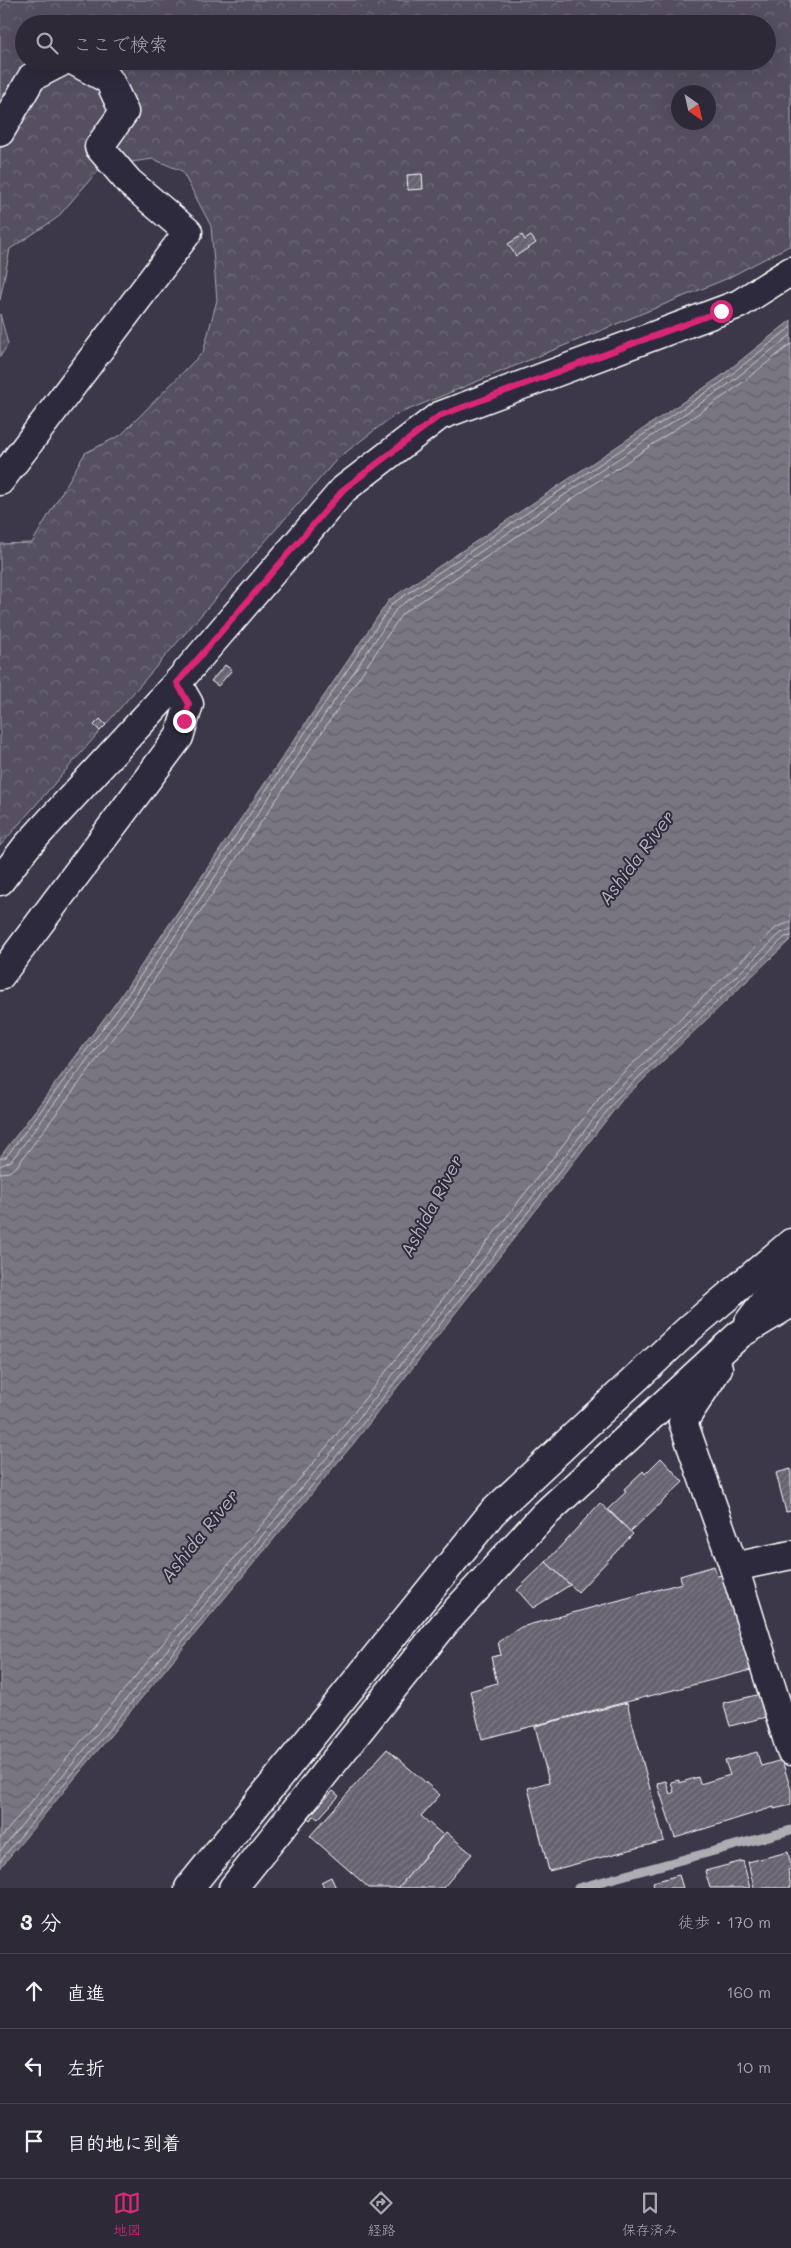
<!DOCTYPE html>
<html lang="ja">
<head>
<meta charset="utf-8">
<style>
	body { margin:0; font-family:Mali,"Klee One",sans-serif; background:#35313f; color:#f1f3f6 }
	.compass { position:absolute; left:671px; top:85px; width:45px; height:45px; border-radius:50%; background:#2d2937; box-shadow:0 5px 20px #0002; rotate:146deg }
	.stop { position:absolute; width:15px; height:15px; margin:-11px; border:4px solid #db2777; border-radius:50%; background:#fff }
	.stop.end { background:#db2777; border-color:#fff; box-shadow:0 1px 5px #0008 }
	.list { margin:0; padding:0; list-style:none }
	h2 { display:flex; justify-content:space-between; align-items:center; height:65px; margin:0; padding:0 20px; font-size:21px }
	h2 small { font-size:16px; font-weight:400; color:#a7a6ad }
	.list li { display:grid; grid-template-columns:32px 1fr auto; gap:15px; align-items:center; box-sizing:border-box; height:75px; padding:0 20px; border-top:1px solid #484552 }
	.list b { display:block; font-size:19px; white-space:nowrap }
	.list em { font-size:16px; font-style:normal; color:#a7a6ad }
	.icon { flex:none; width:28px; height:28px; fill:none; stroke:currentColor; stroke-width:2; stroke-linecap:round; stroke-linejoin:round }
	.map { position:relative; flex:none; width:791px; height:1888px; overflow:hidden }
	.search { position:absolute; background:#2d2937; box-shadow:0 5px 20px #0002; left:15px; right:15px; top:15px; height:55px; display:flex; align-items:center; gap:12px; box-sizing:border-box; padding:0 18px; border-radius:28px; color:#a7a6ad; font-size:19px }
	.sheet { height:290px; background:#2d2937 }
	nav { display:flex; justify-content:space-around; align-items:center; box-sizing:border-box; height:70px; border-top:1px solid #484552; background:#2d2937; font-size:14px; color:#a7a6ad }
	nav a { display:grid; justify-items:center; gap:2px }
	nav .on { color:#db2777 }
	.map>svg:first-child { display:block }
</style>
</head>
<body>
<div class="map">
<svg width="791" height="1888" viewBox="0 0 791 1888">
	<defs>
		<pattern id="forest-crowns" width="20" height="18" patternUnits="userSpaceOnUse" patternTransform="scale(1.25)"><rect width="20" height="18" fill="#555060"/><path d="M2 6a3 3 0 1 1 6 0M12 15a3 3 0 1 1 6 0" fill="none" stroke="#6e6a78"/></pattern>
		<pattern id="water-waves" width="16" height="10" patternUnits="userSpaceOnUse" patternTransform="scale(1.25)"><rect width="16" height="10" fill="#797682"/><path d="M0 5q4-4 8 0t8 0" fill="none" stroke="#626167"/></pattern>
		<pattern id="building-hatch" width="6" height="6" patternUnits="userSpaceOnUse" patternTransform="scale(1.25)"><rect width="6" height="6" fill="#666270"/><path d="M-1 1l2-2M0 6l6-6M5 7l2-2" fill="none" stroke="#7d7a85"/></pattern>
	</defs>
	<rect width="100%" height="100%" fill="#3c3749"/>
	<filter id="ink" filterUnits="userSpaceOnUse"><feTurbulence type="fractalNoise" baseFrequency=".02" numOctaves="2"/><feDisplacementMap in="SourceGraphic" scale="10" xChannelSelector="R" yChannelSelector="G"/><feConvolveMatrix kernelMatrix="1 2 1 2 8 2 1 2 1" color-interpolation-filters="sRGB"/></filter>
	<g filter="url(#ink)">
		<g fill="url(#forest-crowns)" stroke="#aaa8b0" fill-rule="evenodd">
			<path d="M0,0H791V245L726,279L393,416L337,459L0,846V544L32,543L85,453L121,435L203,352L217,300L211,226L182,171L153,159L102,166L57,218L10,249L0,300V151L15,98L0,100ZM24,24H767V61H24ZM678,92H708V122H678Z"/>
			<polygon points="0,314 8,344 0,357"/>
		</g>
		<polygon fill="url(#water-waves)" stroke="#afadb4" points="791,320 791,939 622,1100 353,1444 0,1868 0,1157 118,1000 389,600 720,377"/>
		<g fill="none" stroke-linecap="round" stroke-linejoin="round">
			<g stroke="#c9c8cd" stroke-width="1">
				<polyline points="0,1159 6,1157 122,1003 392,604 723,381 791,327"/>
				<polyline points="0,1166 11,1161 127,1007 397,608 726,386 791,335"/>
				<polyline points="0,1173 9,1172 17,1166 133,1011 402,614 730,392 791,344"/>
				<polyline points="0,1839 338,1433 608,1087 777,927 791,922"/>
				<polyline points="0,1851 344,1437 614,1093 781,933 791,929"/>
				<polyline points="0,1861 349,1441 618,1097 785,937 791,936"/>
			</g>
			<polyline stroke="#afadb4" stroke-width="9" points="578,1888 791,1830"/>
		</g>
		<g fill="url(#building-hatch)" stroke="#fff">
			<polygon points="422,174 423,189 408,190 407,175"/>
			<polygon points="522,235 525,240 531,236 536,243 516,256 508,244"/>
			<polygon points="225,665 232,670 218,686 211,681"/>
			<polygon points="100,719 106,725 100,731 94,725"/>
			<polygon points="661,1458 683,1482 630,1532 608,1509 626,1492 624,1489 643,1471 645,1474"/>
			<polygon points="791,1469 791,1511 786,1512 776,1473"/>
			<polygon points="600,1503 633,1534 578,1592 546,1562"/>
			<polygon points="546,1562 570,1585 533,1608 517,1590"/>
			<polygon points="714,1566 717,1576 724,1575 751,1670 482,1739 470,1691 497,1683 491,1657 501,1655 498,1642 521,1627 682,1583 680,1576"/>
			<polygon points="761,1694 766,1717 730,1726 723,1703"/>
			<polygon points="627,1703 664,1841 549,1871 528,1788 549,1782 535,1726"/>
			<polygon points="387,1749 440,1795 421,1816 443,1835 398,1888 369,1888 310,1836"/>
			<polygon points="757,1752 761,1766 782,1760 791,1790 791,1805 774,1809 774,1807 675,1838 657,1783 666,1781 670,1794 674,1792 671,1782 679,1780 679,1783 698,1777 700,1784 730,1775 725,1761"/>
			<polygon points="333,1791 339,1796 318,1819 314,1816 310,1820 308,1818"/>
			<polygon points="446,1832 472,1854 443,1888 398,1888"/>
			<polygon points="788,1852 791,1866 791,1869 788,1870 791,1888 754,1888 748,1862"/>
			<polygon points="743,1861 750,1888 710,1888 705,1871"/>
			<polygon points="679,1875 683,1888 654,1888 653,1882"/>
			<polygon points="331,1877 336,1888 325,1888 321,1882"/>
		</g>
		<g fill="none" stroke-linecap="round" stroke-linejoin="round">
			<defs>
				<g id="street">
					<polyline points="0,132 32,77 63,61"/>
					<polyline points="0,481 188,232 129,182 99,147 124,112 109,80 74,61"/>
					<polyline points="0,976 179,737 189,704 177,683"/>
					<polyline points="749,1322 791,1266"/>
					<polyline points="718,1368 683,1422 734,1567 791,1751"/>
					<polyline points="734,1567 791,1555"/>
					<polyline points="189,1888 492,1513 690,1328 791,1243"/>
					<polyline points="233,1888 445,1623 544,1515 740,1334 791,1303"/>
				</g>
				<polyline id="secondary" points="0,881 26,847 177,683 344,489 439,416 739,304 791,271"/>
			</defs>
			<use href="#street" stroke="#fff" stroke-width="31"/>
			<use href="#secondary" stroke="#fff" stroke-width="31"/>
			<use href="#street" stroke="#2f2a3d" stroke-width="28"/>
			<use href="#secondary" stroke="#2f2a3d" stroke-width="28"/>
		</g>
	</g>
	<g fill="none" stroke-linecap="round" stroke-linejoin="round" filter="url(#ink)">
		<polyline stroke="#db2777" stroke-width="6" points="184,721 189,704 177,683 344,489 439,416 721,311"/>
	</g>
	<g text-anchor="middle" stroke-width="4" stroke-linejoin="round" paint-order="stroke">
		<g font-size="18" font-style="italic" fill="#b5b4ba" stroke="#2f2a3d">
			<text transform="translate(637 858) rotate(-53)" y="6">Ashida River</text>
			<text transform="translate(432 1206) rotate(-62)" y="6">Ashida River</text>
			<text transform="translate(200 1536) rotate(-51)" y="6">Ashida River</text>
		</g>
	</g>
</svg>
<svg class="compass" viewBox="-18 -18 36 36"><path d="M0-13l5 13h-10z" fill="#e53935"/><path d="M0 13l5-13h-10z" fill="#a7a6ad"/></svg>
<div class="stop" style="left:721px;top:311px"></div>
<div class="stop end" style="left:184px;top:721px"></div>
<div class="search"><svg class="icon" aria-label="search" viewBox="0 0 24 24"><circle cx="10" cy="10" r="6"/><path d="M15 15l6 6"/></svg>ここで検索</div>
</div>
<section class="sheet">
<h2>3 分<small>徒歩 · 170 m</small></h2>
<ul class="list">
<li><svg class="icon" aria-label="ahead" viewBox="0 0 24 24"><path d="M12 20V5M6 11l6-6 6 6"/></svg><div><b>直進</b></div><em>160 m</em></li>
<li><svg class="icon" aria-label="left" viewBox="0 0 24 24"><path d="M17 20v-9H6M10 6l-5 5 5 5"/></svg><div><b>左折</b></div><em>10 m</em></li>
<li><svg class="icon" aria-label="arrive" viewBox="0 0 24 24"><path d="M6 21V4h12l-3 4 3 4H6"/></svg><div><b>目的地に到着</b></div></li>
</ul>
</section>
<nav>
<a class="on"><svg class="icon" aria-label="map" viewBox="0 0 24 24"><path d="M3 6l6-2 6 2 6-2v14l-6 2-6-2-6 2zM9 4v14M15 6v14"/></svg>地図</a>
<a><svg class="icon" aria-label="directions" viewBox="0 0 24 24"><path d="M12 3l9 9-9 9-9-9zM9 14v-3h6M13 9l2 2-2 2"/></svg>経路</a>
<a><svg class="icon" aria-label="saved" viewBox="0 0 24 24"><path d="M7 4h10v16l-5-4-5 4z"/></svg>保存済み</a>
</nav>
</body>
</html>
